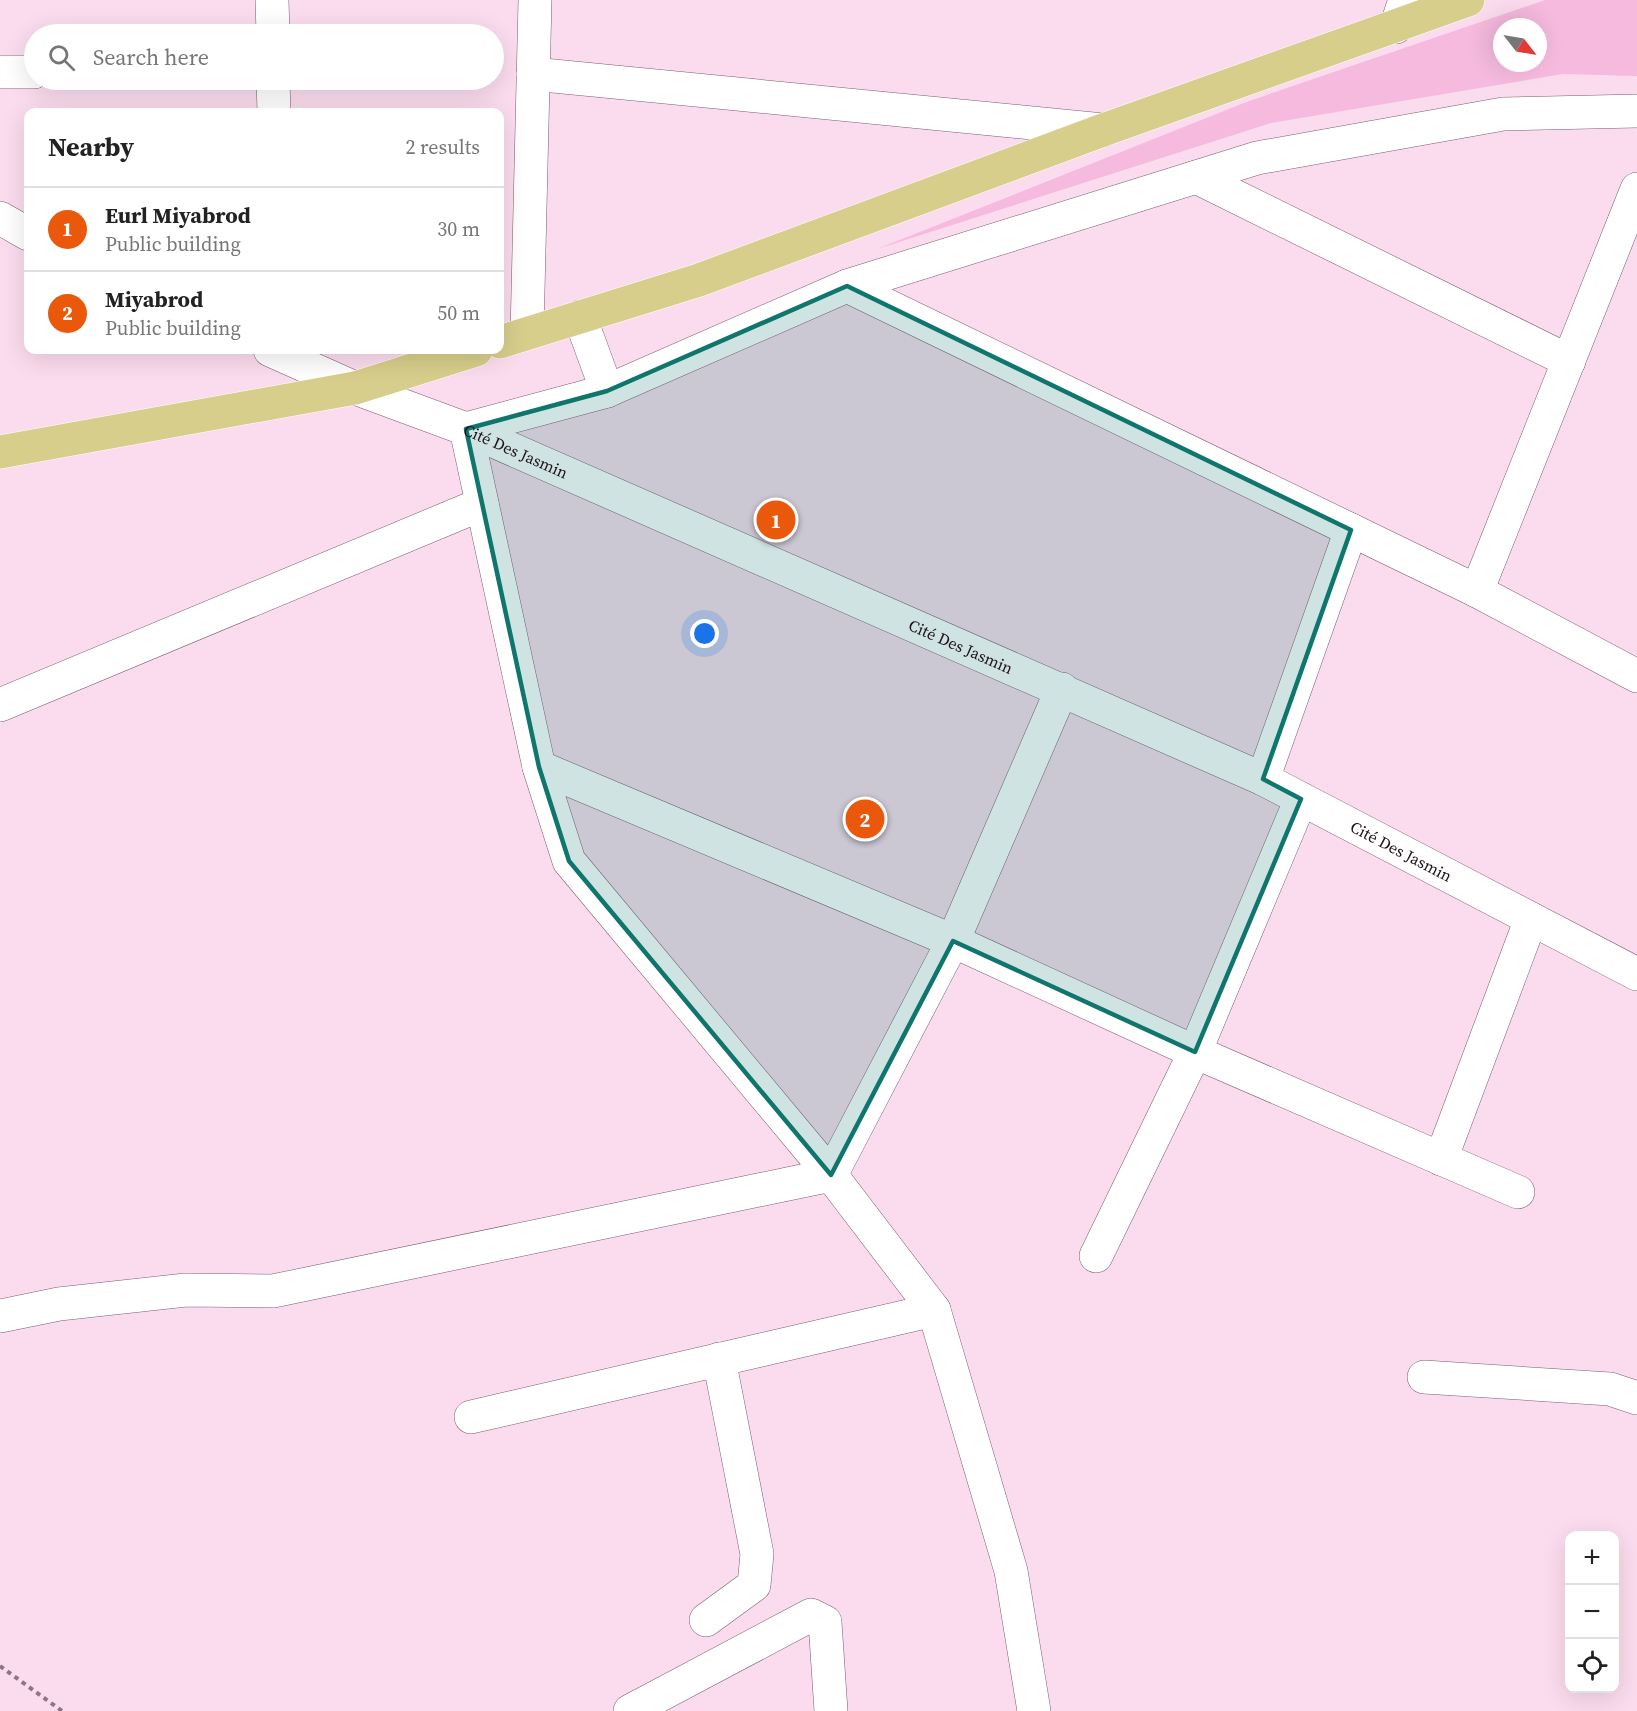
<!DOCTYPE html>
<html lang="en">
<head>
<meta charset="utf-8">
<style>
	body { margin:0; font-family:"Source Serif 4",serif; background:#f6f6f6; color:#222 }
	.controls { position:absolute; right:18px; bottom:18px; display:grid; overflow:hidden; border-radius:12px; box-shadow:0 6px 24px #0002 }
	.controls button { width:54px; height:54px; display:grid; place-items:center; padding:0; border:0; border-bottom:2px solid #e0e0e0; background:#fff; color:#222; font:30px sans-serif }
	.compass { position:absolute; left:1493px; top:18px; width:54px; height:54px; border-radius:50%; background:#fff; box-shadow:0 6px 24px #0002; rotate:121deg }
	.you { position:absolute; left:705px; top:634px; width:21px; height:21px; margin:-15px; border:4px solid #fff; border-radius:50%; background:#1a73e8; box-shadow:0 0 0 9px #1a73e833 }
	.badge { display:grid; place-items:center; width:39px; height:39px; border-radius:50%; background:#ea580c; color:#fff; font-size:20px; font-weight:700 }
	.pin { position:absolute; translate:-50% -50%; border:3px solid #fff; box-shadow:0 2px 6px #0006 }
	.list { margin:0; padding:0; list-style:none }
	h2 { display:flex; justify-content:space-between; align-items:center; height:78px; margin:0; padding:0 24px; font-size:26px }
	h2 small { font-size:20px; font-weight:400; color:#767676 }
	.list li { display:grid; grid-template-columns:39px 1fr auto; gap:18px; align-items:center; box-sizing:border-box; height:84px; padding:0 24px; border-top:2px solid #e0e0e0 }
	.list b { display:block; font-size:22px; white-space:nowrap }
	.list p { margin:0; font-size:20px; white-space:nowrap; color:#767676 }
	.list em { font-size:20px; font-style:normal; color:#767676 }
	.icon { flex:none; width:33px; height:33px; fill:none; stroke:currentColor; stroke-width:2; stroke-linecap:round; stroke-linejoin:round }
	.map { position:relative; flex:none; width:1637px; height:1711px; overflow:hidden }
	.search { position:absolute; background:#fff; box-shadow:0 6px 24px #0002; left:24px; top:24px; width:480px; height:66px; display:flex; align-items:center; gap:15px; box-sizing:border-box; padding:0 21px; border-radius:33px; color:#767676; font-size:22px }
	.panel { position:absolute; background:#fff; box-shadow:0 6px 24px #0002; left:24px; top:108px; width:480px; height:246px; border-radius:12px }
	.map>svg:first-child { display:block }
</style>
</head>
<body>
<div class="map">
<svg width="1637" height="1711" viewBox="0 0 1637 1711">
	<rect width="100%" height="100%" fill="#fbdcee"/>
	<path fill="#f5bade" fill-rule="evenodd" d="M1545,0H1637V76L1563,74L1271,123L877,249L1249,101ZM1502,27H1538V63H1502Z"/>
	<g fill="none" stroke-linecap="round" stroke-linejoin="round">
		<defs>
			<g id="minor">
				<polyline points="272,0 273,34"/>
				<polyline points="1396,27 1405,0"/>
				<polyline points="0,72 34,72"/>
				<polyline points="533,74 1103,130"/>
				<polyline points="273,80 274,112"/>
				<polyline points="1196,177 1569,361"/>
				<polyline points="0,218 28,234"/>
				<polyline points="847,286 1477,591 1637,676"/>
				<polyline points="580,317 607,391"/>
				<polyline points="527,333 535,0"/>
				<path id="s1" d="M270,350L355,388L466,429L1263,779L1637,974"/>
				<polyline points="466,429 539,767 569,861 831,1175 934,1310 1011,1571 1034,1711"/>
				<polyline points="466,429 607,391 847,286 1257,158 1503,114 1637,111"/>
				<polyline points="1477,591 1637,189"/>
				<polyline points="0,705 482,504"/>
				<polyline points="539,767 953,941 1195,1052 1518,1192"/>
				<polyline points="1263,779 1351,530"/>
				<polyline points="1441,1159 1531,919"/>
				<polyline points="1096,1256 1195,1052 1301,799"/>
				<polyline points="0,1316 59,1304 186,1290 273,1291 831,1175 953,941 1062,689"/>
				<polyline points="1424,1377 1610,1389 1637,1398"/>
				<polyline points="471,1417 934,1310"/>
				<polyline points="706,1620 754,1585 757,1554 719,1359"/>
				<polyline points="630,1711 811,1615 825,1622 831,1711"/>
			</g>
			<g id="major">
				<polyline points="500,342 699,280 1103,130 1468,0"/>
				<polyline points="0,452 355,388 476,350"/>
			</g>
		</defs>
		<use href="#minor" stroke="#7d5c70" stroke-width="34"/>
		<use href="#major" stroke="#fff" stroke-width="34"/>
		<polyline stroke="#8c7683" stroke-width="4" stroke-dasharray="4.5 4.5" stroke-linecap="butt" points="0,1666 62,1711"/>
		<use href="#minor" stroke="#fff" stroke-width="33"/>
		<use href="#major" stroke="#d7ce8c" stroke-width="33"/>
	</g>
	<path fill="#0f766e" fill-opacity="0.2" stroke="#0f766e" stroke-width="4.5" stroke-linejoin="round" d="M847,286L1351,530L1263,779L1301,799L1195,1052L953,941L831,1175L569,861L539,767L466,429L607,391Z"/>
	<g text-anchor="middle" stroke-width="5" stroke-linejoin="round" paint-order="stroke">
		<g font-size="16" fill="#1e1119" stroke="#fbdcee">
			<text dy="6" stroke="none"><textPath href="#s1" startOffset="266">Cité Des Jasmin</textPath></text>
			<text dy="6" stroke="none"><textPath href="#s1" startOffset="752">Cité Des Jasmin</textPath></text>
			<text dy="6" stroke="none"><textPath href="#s1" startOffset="1238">Cité Des Jasmin</textPath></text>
		</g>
	</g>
</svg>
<div class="controls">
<button>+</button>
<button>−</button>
<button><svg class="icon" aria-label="locate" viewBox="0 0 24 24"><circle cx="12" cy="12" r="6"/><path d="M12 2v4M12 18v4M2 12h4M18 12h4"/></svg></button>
</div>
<svg class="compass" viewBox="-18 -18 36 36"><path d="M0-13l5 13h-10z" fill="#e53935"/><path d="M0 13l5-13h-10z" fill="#767676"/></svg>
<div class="you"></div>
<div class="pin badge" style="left:776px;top:520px">1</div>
<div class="pin badge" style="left:865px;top:819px">2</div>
<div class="search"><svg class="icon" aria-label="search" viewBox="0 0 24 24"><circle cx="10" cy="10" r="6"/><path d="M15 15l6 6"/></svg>Search here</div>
<section class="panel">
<h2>Nearby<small>2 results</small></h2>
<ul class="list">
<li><span class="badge">1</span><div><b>Eurl Miyabrod</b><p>Public building</p></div><em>30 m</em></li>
<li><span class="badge">2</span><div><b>Miyabrod</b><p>Public building</p></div><em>50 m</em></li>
</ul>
</section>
</div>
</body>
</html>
